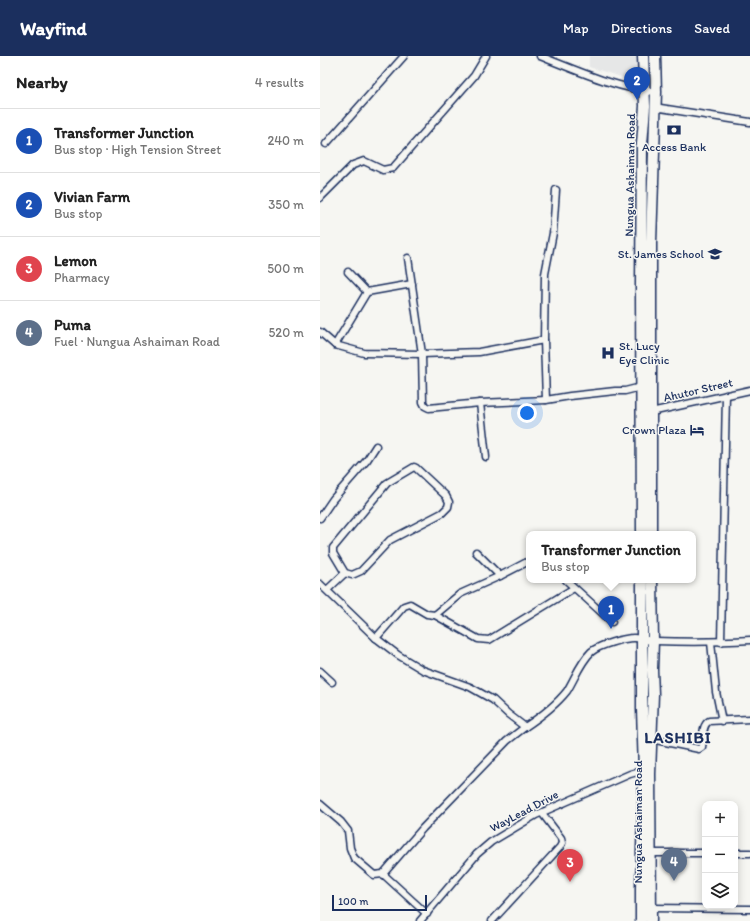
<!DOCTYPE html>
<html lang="en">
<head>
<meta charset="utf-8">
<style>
	body { margin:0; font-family:Itim,sans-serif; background:#f2f2f2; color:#222 }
	.controls { position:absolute; right:12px; bottom:12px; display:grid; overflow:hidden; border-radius:8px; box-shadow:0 2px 10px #0003 }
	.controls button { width:36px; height:36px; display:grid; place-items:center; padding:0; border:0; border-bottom:1px solid #e0e0e0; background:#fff; color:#222; font:20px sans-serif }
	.scale { position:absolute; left:12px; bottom:10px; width:95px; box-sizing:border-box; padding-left:4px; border:2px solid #1b2f5e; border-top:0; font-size:11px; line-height:14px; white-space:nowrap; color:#1b2f5e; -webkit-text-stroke:3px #f6f6f2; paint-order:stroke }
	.you { position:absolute; left:207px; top:357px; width:14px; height:14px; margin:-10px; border:3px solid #fff; border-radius:50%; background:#1a73e8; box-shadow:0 0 0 6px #1a73e833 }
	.badge { display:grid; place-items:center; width:26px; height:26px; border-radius:50%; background:#1b2f5e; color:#fff; font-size:13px; font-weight:700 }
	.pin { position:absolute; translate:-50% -33px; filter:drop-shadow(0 1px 2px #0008) }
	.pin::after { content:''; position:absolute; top:21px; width:14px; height:12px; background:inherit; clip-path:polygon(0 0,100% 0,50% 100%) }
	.popup { position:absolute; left:206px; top:475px; width:170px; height:52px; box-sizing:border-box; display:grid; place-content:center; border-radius:8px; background:#fff; filter:drop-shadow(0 1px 3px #0005); font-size:13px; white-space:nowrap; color:#767676 }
	.popup b { font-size:15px; color:#222 }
	.popup::after { content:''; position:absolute; left:50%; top:100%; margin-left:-8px; border:8px solid transparent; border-top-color:#fff }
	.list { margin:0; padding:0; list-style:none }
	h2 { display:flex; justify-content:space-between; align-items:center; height:52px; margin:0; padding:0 16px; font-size:17px }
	h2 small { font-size:13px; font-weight:400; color:#767676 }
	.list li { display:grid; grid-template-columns:26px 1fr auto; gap:12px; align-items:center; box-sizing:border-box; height:64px; padding:0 16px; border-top:1px solid #e0e0e0 }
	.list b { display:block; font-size:15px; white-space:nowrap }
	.list p { margin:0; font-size:13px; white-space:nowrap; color:#767676 }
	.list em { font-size:13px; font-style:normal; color:#767676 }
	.icon { flex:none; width:22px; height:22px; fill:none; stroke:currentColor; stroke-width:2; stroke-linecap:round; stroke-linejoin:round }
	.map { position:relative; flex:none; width:430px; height:865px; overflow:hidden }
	header { display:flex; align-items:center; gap:24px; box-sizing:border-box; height:56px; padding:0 20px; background:#1b2f5e; color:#fff }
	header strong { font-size:19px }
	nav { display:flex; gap:22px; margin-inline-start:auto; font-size:14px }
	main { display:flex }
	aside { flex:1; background:#fff }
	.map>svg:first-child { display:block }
</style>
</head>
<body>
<header>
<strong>Wayfind</strong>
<nav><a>Map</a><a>Directions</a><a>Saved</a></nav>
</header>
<main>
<aside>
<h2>Nearby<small>4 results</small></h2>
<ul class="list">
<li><span class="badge" style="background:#1a4fb4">1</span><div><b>Transformer Junction</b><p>Bus stop · High Tension Street</p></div><em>240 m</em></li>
<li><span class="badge" style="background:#1a4fb4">2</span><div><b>Vivian Farm</b><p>Bus stop</p></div><em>350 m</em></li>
<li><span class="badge" style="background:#e0444e">3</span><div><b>Lemon</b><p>Pharmacy</p></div><em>500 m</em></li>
<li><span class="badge" style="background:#5c6f8a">4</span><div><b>Puma</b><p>Fuel · Nungua Ashaiman Road</p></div><em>520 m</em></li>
</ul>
</aside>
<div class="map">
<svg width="430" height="865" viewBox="0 0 430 865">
	<rect width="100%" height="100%" fill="#f6f6f2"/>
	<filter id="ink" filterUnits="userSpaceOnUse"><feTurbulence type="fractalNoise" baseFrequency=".025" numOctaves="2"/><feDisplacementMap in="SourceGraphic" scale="8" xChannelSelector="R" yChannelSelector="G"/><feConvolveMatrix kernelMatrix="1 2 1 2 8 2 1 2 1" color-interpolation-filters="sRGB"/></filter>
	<g filter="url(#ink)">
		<polygon fill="#e6e7e7" points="269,0 321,0 321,27 269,11"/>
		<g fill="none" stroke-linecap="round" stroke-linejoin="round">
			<defs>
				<g id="street">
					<path d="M220,0C256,14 297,33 336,36"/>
					<polyline points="334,51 430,66"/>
					<polyline points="6,88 84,0"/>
					<polyline points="0,142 33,109 44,105 63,114 73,112 154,20 166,0"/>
					<polyline points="88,202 102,298 103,346 105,350 109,352 160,347 226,344"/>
					<polyline points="28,216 47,236 92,228"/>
					<polyline points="0,276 15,289 44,297 102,298 159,296 224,284 226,344 250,340 295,335 305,335 321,331"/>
					<polyline points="224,284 225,218 233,177 236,134"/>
					<polyline points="15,289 47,236"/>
					<polyline points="160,347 166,401"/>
					<polyline points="331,356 430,334"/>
					<polygon points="94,411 96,412 126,440 129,446 128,451 122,457 70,484 41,515 32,519 25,517 13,497 13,492 67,427"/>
					<polyline points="0,462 13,443 47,404 56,390"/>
					<polyline points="156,496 180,520"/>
					<polyline points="246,524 292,566"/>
					<polyline points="0,528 56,582 78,599 103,614 150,631 173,644 188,658 205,671 187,685 103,772 63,818 107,858"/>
					<polyline points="7,534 25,517"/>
					<polyline points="115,559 158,583 169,584 254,532"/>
					<polyline points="56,582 84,550 90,548 107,558 115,559 140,538 180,520 209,505"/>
					<polyline points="391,586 396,636 402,665"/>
					<polyline points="401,586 406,339"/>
					<polyline points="0,615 12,626"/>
					<path d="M205,671C220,661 236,649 247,635C255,622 260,607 271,596C279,589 304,582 314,582C321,582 328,585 335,585C367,586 398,586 430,584"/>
					<path d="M331,683L379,693L382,691C384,682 381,670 389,665L430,663"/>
					<polyline points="0,748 21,766 28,775 30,792 34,802 54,819 63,818"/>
					<polyline points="329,797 385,797"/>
					<polyline points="415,797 430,797"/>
					<polyline points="331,852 430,853"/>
					<polyline points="100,865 157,798 171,786 216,759 310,718 324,714"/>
					<polyline points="172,865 240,791 242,787 241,782 222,757"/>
				</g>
				<g id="primary">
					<polyline points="322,478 321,230 322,88 325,50 323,0"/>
					<polyline points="331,478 331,186 336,36 335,0"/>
					<polyline points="321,865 321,832 324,714 322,653 322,524"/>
					<polyline points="331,865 330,718 333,638 332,614 333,585 332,524"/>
				</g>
			</defs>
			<use href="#street" stroke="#1b2f5e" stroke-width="9"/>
			<use href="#primary" stroke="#1b2f5e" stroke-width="13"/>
			<use href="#street" stroke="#f6f6f2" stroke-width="6"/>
			<use href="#primary" stroke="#f6f6f2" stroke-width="10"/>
		</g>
	</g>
	<defs>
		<symbol id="bank-bare" viewBox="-9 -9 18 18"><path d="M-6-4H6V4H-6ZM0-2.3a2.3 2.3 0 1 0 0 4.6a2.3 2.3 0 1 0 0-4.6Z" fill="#1b2f5e" stroke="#f6f6f2" stroke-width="2.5" paint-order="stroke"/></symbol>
		<symbol id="school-bare" viewBox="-9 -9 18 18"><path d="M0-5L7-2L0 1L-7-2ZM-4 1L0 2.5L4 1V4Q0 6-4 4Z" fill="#1b2f5e" stroke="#f6f6f2" stroke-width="2.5" paint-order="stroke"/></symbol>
		<symbol id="hospital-bare" viewBox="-9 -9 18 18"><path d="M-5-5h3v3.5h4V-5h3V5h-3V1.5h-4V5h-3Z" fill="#1b2f5e" stroke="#f6f6f2" stroke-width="2.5" paint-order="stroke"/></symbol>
		<symbol id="hotel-bare" viewBox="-9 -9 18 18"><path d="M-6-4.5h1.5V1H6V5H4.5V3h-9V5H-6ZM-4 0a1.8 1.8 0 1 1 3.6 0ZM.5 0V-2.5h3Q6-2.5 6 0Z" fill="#1b2f5e" stroke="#f6f6f2" stroke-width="2.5" paint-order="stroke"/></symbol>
	</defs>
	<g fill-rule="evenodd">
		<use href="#bank-bare" x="344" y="64" width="20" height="20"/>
		<use href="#school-bare" x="385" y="188" width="20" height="20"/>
		<use href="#hospital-bare" x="278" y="287" width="20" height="20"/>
		<use href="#hotel-bare" x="367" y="364" width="20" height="20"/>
	</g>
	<g text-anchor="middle" stroke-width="3" stroke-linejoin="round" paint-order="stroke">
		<g font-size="12" fill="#1b2f5e" stroke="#f6f6f2" text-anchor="end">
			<text x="354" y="95" text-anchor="middle">Access Bank</text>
			<text x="384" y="202">St. James School</text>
			<text x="299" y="294" text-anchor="start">St. Lucy<tspan x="299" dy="14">Eye Clinic</tspan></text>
			<text x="366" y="378">Crown Plaza</text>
		</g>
		<g font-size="12" fill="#1b2f5e" stroke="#f6f6f2">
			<text transform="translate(310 119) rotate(-89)" y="4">Nungua Ashaiman Road</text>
			<text transform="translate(378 334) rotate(-13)" y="4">Ahutor Street</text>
			<text transform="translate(204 755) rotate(-28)" y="4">WayLead Drive</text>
			<text transform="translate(318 766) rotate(-90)" y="4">Nungua Ashaiman Road</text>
		</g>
		<g font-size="16" font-weight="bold" letter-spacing="1" fill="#1b2f5e" stroke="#f6f6f2">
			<text x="358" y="687">LASHIBI</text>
		</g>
	</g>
</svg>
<div class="controls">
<button>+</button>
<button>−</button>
<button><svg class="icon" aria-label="layers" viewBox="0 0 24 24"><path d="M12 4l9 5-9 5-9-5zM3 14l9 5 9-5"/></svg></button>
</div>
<div class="scale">100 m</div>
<div class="you"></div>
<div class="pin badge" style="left:291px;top:573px;background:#1a4fb4">1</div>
<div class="popup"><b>Transformer Junction</b>Bus stop</div>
<div class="pin badge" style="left:317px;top:44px;background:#1a4fb4">2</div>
<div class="pin badge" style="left:250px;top:826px;background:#e0444e">3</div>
<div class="pin badge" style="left:354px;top:825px;background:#5c6f8a">4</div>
</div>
</main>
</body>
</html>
